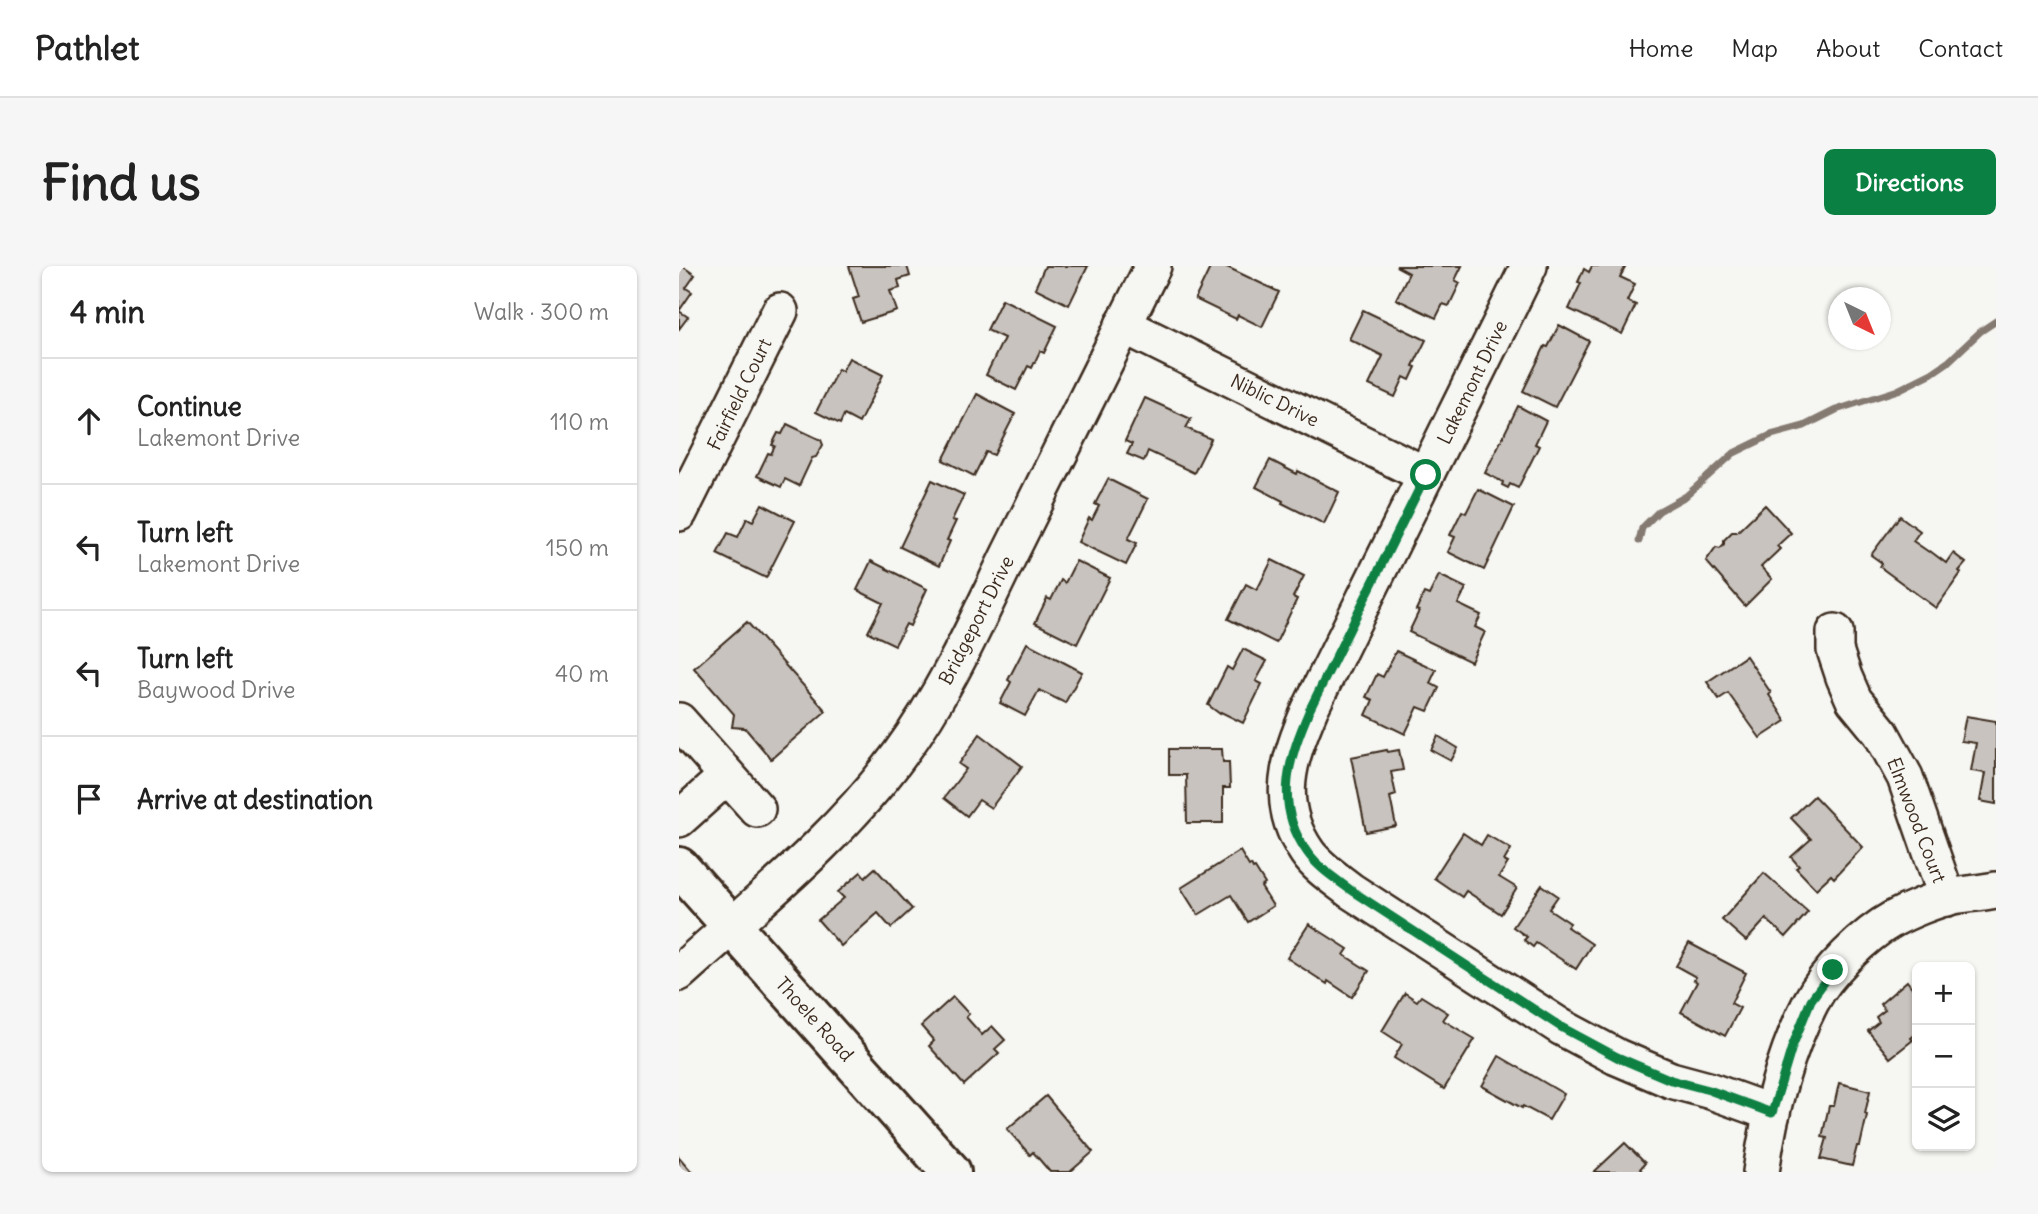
<!DOCTYPE html>
<html lang="en">
<head>
<meta charset="utf-8">
<style>
	body { margin:0; font-family:Delius,sans-serif; background:#f6f6f6; color:#222 }
	.controls { position:absolute; right:21px; bottom:21px; display:grid; overflow:hidden; border-radius:10px; box-shadow:0 2px 5px #0004 }
	.controls button { width:63px; height:63px; display:grid; place-items:center; padding:0; border:0; border-bottom:2px solid #e0e0e0; background:#fff; color:#222; font:35px sans-serif }
	.compass { position:absolute; left:1149px; top:21px; width:63px; height:63px; border-radius:50%; background:#fff; box-shadow:0 2px 5px #0004; rotate:137deg }
	.stop { position:absolute; width:21px; height:21px; margin:-16px; border:5px solid #0b8043; border-radius:50%; background:#fff }
	.stop.end { background:#0b8043; border-color:#fff; box-shadow:0 2px 7px #0008 }
	.list { margin:0; padding:0; list-style:none }
	h2 { display:flex; justify-content:space-between; align-items:center; height:91px; margin:0; padding:0 28px; font-size:30px }
	h2 small { font-size:23px; font-weight:400; color:#767676 }
	.list li { display:grid; grid-template-columns:46px 1fr auto; gap:21px; align-items:center; box-sizing:border-box; height:126px; padding:0 28px; border-top:2px solid #e0e0e0 }
	.list b { display:block; font-size:26px; white-space:nowrap }
	.list p { margin:0; font-size:23px; white-space:nowrap; color:#767676 }
	.list em { font-size:23px; font-style:normal; color:#767676 }
	.icon { flex:none; width:38px; height:38px; fill:none; stroke:currentColor; stroke-width:2; stroke-linecap:round; stroke-linejoin:round }
	.map { position:relative; flex:none; width:1317px; height:906px; overflow:hidden; border-radius:10px }
	header { display:flex; align-items:center; gap:42px; box-sizing:border-box; height:98px; padding:0 35px; background:#fff; border-bottom:2px solid #e0e0e0 }
	header strong { font-size:33px }
	nav { display:flex; gap:38px; margin-inline-start:auto; font-size:24px }
	.intro { display:flex; align-items:center; justify-content:space-between; box-sizing:border-box; height:168px; padding:0 42px }
	h1 { margin:0; font-size:49px }
	.button { padding:18px 32px; border-radius:10px; background:#0b8043; color:#fff; font-size:24px; font-weight:700 }
	main { display:flex; gap:42px; padding:0 42px }
	aside { flex:1; background:#fff; border-radius:10px; box-shadow:0 2px 5px #0004 }
	.map>svg:first-child { display:block }
</style>
</head>
<body>
<header>
<strong>Pathlet</strong>
<nav><a>Home</a><a>Map</a><a>About</a><a>Contact</a></nav>
</header>
<div class="intro"><h1>Find us</h1><a class="button">Directions</a></div>
<main>
<aside>
<h2>4 min<small>Walk · 300 m</small></h2>
<ul class="list">
<li><svg class="icon" aria-label="ahead" viewBox="0 0 24 24"><path d="M12 20V5M6 11l6-6 6 6"/></svg><div><b>Continue</b><p>Lakemont Drive</p></div><em>110 m</em></li>
<li><svg class="icon" aria-label="left" viewBox="0 0 24 24"><path d="M17 20v-9H6M10 6l-5 5 5 5"/></svg><div><b>Turn left</b><p>Lakemont Drive</p></div><em>150 m</em></li>
<li><svg class="icon" aria-label="left" viewBox="0 0 24 24"><path d="M17 20v-9H6M10 6l-5 5 5 5"/></svg><div><b>Turn left</b><p>Baywood Drive</p></div><em>40 m</em></li>
<li><svg class="icon" aria-label="arrive" viewBox="0 0 24 24"><path d="M6 21V4h12l-3 4 3 4H6"/></svg><div><b>Arrive at destination</b></div></li>
</ul>
</aside>
<div class="map">
<svg width="1317" height="906" viewBox="0 0 1317 906">
	<rect width="100%" height="100%" fill="#f6f6f2"/>
	<filter id="ink" filterUnits="userSpaceOnUse"><feTurbulence type="fractalNoise" baseFrequency=".0143" numOctaves="2"/><feDisplacementMap in="SourceGraphic" scale="14" xChannelSelector="R" yChannelSelector="G"/><feConvolveMatrix kernelMatrix="1 2 1 2 8 2 1 2 1" color-interpolation-filters="sRGB"/></filter>
	<g filter="url(#ink)">
		<g fill="none" stroke-linecap="round" stroke-linejoin="round">
			<polyline stroke="#857a71" stroke-width="7" points="960,275 963,262 980,245 1007,230 1055,187 1092,169 1125,160 1157,144 1219,124 1253,107 1269,96 1302,65 1317,55"/>
		</g>
		<g fill="#c8c3be" stroke="#3b2a1e" stroke-width="2">
			<polygon points="0,0 3,0 16,9 7,22 13,26 0,45"/>
			<polygon points="170,0 228,0 231,10 219,14 221,22 211,25 218,45 182,56 174,33 180,31"/>
			<polygon points="366,0 409,0 390,39 356,22"/>
			<polygon points="532,0 546,0 600,26 583,61 559,49 557,53 516,33"/>
			<polygon points="717,0 783,0 776,14 781,17 770,40 764,38 757,52 717,33 730,7"/>
			<polygon points="913,0 947,0 941,11 956,18 948,35 957,39 943,68 890,43 902,17 899,16 905,3 910,6"/>
			<polygon points="323,33 378,60 365,87 361,85 353,102 349,100 337,124 307,109 325,72 308,64"/>
			<polygon points="684,44 747,74 734,100 737,101 731,114 725,111 716,131 690,119 704,90 670,73"/>
			<polygon points="0,45 9,51 0,63"/>
			<polygon points="880,59 910,75 876,141 844,125 866,80 869,81"/>
			<polygon points="170,92 204,109 180,157 165,149 161,158 137,146 159,103 163,105"/>
			<polygon points="298,128 336,148 315,189 307,186 295,210 264,194"/>
			<polygon points="466,132 512,153 507,162 532,173 515,207 469,185 465,195 448,188 453,178 446,175"/>
			<polygon points="839,140 867,155 856,178 860,180 839,222 831,218 829,222 823,219 824,216 806,207"/>
			<polygon points="108,158 142,174 144,179 137,191 133,192 120,220 106,213 102,221 78,210 89,187 92,188 96,180 93,179 99,167 103,168"/>
			<polygon points="591,194 618,208 619,205 660,226 645,258 603,237 604,235 577,221"/>
			<polygon points="429,213 469,233 449,273 458,277 447,299 399,276 410,252 413,254 420,240 416,238"/>
			<polygon points="253,214 285,229 273,254 277,255 268,274 271,275 260,300 221,281"/>
			<polygon points="799,223 835,241 805,304 769,286 776,271 771,269 783,245 787,247"/>
			<polygon points="83,238 116,255 87,312 38,288 49,267 59,271 68,252 74,255"/>
			<polygon points="1086,239 1112,267 1098,280 1101,283 1082,301 1093,313 1066,340 1027,295 1037,281 1041,282 1045,278 1045,274 1053,266 1058,266"/>
			<polygon points="1221,250 1241,265 1234,275 1250,286 1251,285 1267,297 1274,287 1287,297 1280,305 1282,307 1257,342 1201,301 1203,297 1192,289"/>
			<polygon points="593,294 625,310 614,331 618,333 597,377 549,353 567,318 578,324"/>
			<polygon points="192,295 248,323 231,360 227,358 216,379 189,366 204,337 178,324"/>
			<polygon points="397,295 431,312 398,378 356,357 368,332 372,334 382,314 386,317"/>
			<polygon points="760,309 787,322 779,338 802,349 796,361 806,366 792,396 730,366 740,345 737,344 745,327 750,329"/>
			<polygon points="68,356 147,445 92,493 66,462 53,461 55,448 15,402"/>
			<polygon points="348,377 403,406 386,437 360,424 346,450 321,437 332,416 329,414"/>
			<polygon points="564,383 588,395 577,415 583,418 564,457 542,446 541,448 529,439 548,401 553,404"/>
			<polygon points="717,385 757,404 751,417 760,422 749,445 739,441 726,468 687,449 694,434 687,431 698,408 704,411"/>
			<polygon points="1067,390 1092,427 1090,429 1107,455 1081,472 1049,427 1040,433 1028,416"/>
			<polygon points="1287,450 1317,455 1317,538 1301,535 1306,507 1292,505 1297,477 1282,475"/>
			<polygon points="301,468 343,500 312,542 300,534 288,550 265,532 287,503 280,498"/>
			<polygon points="759,470 779,482 772,495 752,484"/>
			<polygon points="490,483 543,483 544,496 550,496 551,522 544,522 544,557 508,557 507,509 490,509"/>
			<polygon points="708,484 709,486 720,484 724,504 712,506 717,529 711,531 717,560 687,566 672,491"/>
			<polygon points="1135,530 1184,581 1155,612 1152,609 1137,623 1117,602 1120,600 1112,591 1132,573 1112,552"/>
			<polygon points="784,567 802,579 808,569 832,583 825,595 829,597 820,611 838,622 822,648 787,625 783,631 755,612"/>
			<polygon points="561,585 570,600 572,599 574,603 576,602 586,618 582,621 594,640 569,656 552,629 519,649 502,622"/>
			<polygon points="196,602 233,643 212,662 199,647 162,680 139,654 165,632 159,626 182,606 186,611"/>
			<polygon points="1085,607 1129,646 1107,671 1087,653 1067,675 1043,654"/>
			<polygon points="863,619 879,630 870,643 891,657 888,661 913,678 897,703 857,677 854,681 845,674 848,671 834,661"/>
			<polygon points="630,658 669,683 665,689 690,705 673,731 649,715 648,718 608,692"/>
			<polygon points="1010,677 1067,707 1052,737 1061,742 1046,770 1002,746 1018,716 1015,714 1017,711 997,700"/>
			<polygon points="1228,715 1238,728 1238,767 1232,772 1234,774 1211,792 1189,765 1200,756 1197,751 1206,744 1201,738"/>
			<polygon points="726,727 738,735 742,730 769,747 764,754 796,773 765,823 715,792 723,778 703,765"/>
			<polygon points="274,731 290,748 287,751 303,769 313,760 326,774 316,783 320,787 285,819 250,780 255,775 242,760"/>
			<polygon points="820,790 885,828 870,854 844,840 843,842 803,820"/>
			<polygon points="1160,817 1191,825 1186,848 1188,849 1181,880 1178,880 1173,900 1142,893 1148,872 1143,871 1150,840 1155,840"/>
			<polygon points="367,830 414,886 391,906 371,906 354,886 351,889 328,863"/>
			<polygon points="946,877 966,897 961,903 964,906 915,906"/>
			<polygon points="0,891 13,906 0,906"/>
		</g>
		<g fill="none" stroke-linecap="round" stroke-linejoin="round">
			<defs>
				<g id="minor">
					<path d="M850,0L631,443C610,492 594,537 628,586C639,602 657,613 672,625L882,761L938,791L992,814L1029,824L1093,847"/>
					<polyline points="444,59 747,209"/>
					<polyline points="0,247 101,45"/>
					<polyline points="1156,366 1156,384 1165,411 1175,434 1202,467 1226,511 1268,632"/>
					<polyline points="0,455 78,543"/>
					<polyline points="0,553 48,510"/>
					<path d="M0,707C76,638 160,572 221,488C266,427 297,357 330,289C378,193 426,96 474,0"/>
					<path d="M1082,906C1090,849 1105,788 1132,736C1147,707 1185,669 1214,653C1229,645 1253,635 1269,631C1285,628 1301,627 1317,624"/>
				</g>
				<polyline id="major" points="0,601 272,906"/>
			</defs>
			<use href="#minor" stroke="#3b2a1e" stroke-width="40"/>
			<use href="#major" stroke="#3b2a1e" stroke-width="44"/>
			<use href="#minor" stroke="#f6f6f2" stroke-width="35"/>
			<use href="#major" stroke="#f6f6f2" stroke-width="38"/>
		</g>
	</g>
	<g fill="none" stroke-linecap="round" stroke-linejoin="round" filter="url(#ink)">
		<path stroke="#0b8043" stroke-width="9" d="M747,209L631,443C610,492 594,537 628,586C639,602 657,613 673,625L882,761L938,791L992,814L1030,824L1093,847L1113,781L1132,734L1154,704"/>
	</g>
	<g text-anchor="middle" stroke-width="5" stroke-linejoin="round" paint-order="stroke">
		<g font-size="19" fill="#3b2a1e" stroke="#f6f6f2">
			<text transform="translate(793 116) rotate(-64)" y="7">Lakemont Drive</text>
			<text transform="translate(60 128) rotate(-64)" y="7">Fairfield Court</text>
			<text transform="translate(596 134) rotate(26)" y="7">Niblic Drive</text>
			<text transform="translate(297 354) rotate(-63)" y="7">Bridgeport Drive</text>
			<text transform="translate(1238 554) rotate(69)" y="7">Elmwood Court</text>
			<text transform="translate(136 753) rotate(48)" y="7">Thoele Road</text>
		</g>
	</g>
</svg>
<div class="controls">
<button>+</button>
<button>−</button>
<button><svg class="icon" aria-label="layers" viewBox="0 0 24 24"><path d="M12 4l9 5-9 5-9-5zM3 14l9 5 9-5"/></svg></button>
</div>
<svg class="compass" viewBox="-18 -18 36 36"><path d="M0-13l5 13h-10z" fill="#e53935"/><path d="M0 13l5-13h-10z" fill="#767676"/></svg>
<div class="stop" style="left:747px;top:209px"></div>
<div class="stop end" style="left:1154px;top:704px"></div>
</div>
</main>
</body>
</html>
